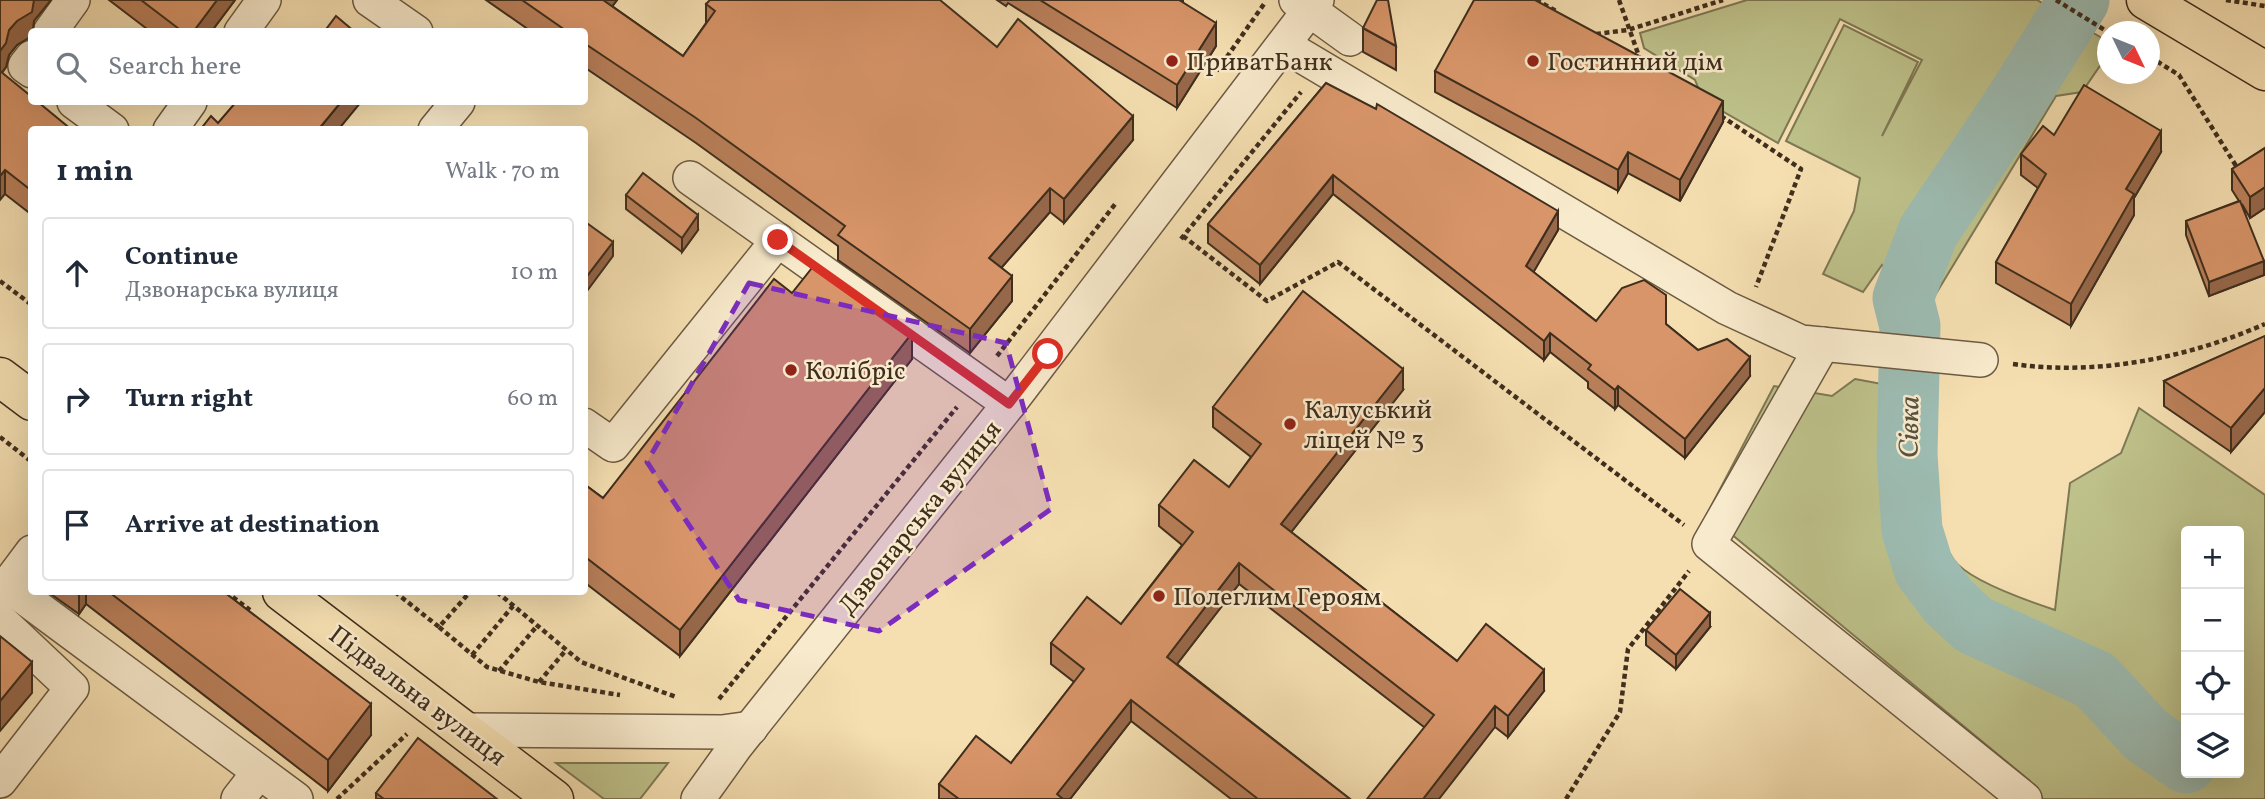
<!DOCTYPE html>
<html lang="en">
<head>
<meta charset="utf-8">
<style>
	body { margin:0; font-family:Vollkorn,serif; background:#f2f2f3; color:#1f2937 }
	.controls { position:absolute; right:21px; bottom:21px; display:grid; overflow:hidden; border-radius:7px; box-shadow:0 7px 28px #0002 }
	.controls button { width:63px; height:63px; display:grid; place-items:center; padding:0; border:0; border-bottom:2px solid #e0e1e3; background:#fff; color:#1f2937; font:35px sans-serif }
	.compass { position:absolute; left:2097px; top:21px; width:63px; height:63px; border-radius:50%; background:#fff; box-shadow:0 7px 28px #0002; rotate:133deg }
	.stop { position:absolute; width:21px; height:21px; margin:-16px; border:5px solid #d93025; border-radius:50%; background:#fff }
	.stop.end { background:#d93025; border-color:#fff; box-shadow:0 2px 7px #0008 }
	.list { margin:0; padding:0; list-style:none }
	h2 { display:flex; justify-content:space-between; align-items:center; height:91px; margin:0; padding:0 28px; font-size:30px }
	h2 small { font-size:23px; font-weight:400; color:#747a83 }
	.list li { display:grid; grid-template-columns:46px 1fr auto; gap:21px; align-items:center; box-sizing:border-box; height:112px; margin:0 14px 14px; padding:0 14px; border:2px solid #e0e1e3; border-radius:7px }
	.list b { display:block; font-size:26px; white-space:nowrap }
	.list p { margin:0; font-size:23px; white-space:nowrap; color:#747a83 }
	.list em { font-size:23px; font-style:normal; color:#747a83 }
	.icon { flex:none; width:38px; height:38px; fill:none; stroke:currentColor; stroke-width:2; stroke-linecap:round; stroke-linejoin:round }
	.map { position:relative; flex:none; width:2265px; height:799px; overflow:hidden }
	.search { position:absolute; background:#fff; box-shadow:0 7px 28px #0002; left:28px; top:28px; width:560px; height:77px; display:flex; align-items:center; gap:18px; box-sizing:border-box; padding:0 24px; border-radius:7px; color:#747a83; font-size:26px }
	.panel { position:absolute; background:#fff; box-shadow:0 7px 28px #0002; left:28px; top:126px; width:560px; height:469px; border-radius:7px }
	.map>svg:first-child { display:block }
</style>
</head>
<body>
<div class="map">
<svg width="2265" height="799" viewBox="0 0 2265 799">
	<rect width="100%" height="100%" fill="#f5dfb1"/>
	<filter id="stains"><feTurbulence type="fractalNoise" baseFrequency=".00286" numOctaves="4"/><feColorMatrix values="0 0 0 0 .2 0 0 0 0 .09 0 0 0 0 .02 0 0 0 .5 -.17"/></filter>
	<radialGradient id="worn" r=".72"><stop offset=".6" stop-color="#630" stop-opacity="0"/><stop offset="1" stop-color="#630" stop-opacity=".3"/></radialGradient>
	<g fill="#bec18a" stroke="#7e7854" stroke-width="2" fill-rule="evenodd">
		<polygon points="1747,0 2037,0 2107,41 2108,54 2082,92 2056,96 1923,315 1882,265 1863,292 1823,274 1854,211 1860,178 1786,141 1844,25 1918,62 1882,136 1922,60 1840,19 1778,143 1703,100 1695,80 1644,48 1640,33"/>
		<path d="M1855,379L1925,392C1926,448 1919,511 1954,560C1968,580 2031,602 2055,610L2070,483L2121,453L2139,408L2265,495V799H2028L2030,781L1707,514L1774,386L1832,396ZM2186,531H2239V773H2186Z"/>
		<polygon points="556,763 668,763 640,799 604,799"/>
	</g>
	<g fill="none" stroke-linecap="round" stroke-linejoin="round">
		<polyline stroke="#9dbcb2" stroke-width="61" points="2079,0 2012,107 1928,232 1903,298 1910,326 1907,455 1912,530 1924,569 1949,602 1974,625 2095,680 2146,735 2186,763"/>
		<defs>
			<g id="minor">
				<polyline points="370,0 416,32"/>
				<polyline points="1296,0 1350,39"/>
				<polyline points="50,32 73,0"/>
				<polyline points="241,32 264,0"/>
				<polyline points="1285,46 1727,308 1801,342 1981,360"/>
				<polyline points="32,57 25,66 32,71"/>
				<polyline points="74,102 112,130"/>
				<polyline points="170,130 190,102"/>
				<polyline points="435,130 458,102"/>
				<polyline points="690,178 1009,404"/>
				<polyline points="1823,344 1709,544 2025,799"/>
				<polyline points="584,425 613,445 778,240"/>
				<polyline points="7,585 296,799"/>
				<polyline points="0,595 32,552"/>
				<polyline points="0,620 72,688 0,781"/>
				<polyline points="464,730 722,732 751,728"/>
				<polyline points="238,799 259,772"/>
				<polyline points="698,799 736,746 1009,404 1317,0"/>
			</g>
			<g id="major">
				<polyline points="2146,0 2265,71"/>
				<polyline points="0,377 32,401"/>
				<polyline points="282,592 554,799"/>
			</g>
		</defs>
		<use href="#minor" stroke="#6c5a42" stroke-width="36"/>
		<use href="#major" stroke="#3f2e1d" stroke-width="41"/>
		<g stroke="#3f2e1d" stroke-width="4.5" stroke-dasharray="5 3.5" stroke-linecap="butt">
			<polyline points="1536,0 1558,12"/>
			<polyline points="1619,0 1641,62"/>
			<polyline points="2056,0 2108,32"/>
			<polyline points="2226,0 2265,6"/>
			<polyline points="1596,34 1628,30 1723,0"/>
			<polyline points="2150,57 2179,75 2238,169"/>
			<polyline points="1217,71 1264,4"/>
			<polyline points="1721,116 1801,169 1756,287"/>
			<polyline points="1183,236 1267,301 1338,262 1684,525"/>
			<polyline points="1181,239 1301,92"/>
			<polyline points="0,281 32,305"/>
			<polyline points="997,356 1116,203"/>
			<path d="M2013,364C2098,376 2187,358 2265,324"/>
			<polyline points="0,437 32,462"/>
			<polyline points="226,592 250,610"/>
			<polyline points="395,592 439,627 470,592"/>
			<polyline points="497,592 581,662 676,697"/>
			<polyline points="439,627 487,667 539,682 620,695"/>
			<polyline points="472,655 513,606"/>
			<polyline points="499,671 537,626"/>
			<polyline points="539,682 566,650"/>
			<polyline points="719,699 957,407"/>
			<polyline points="337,799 407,734"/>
			<polyline points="1566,799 1620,712 1628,649 1689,571"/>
		</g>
		<use href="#minor" stroke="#f8eacc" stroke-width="33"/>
		<use href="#major" stroke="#f5dfb1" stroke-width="38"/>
	</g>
	<g fill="#ba805a" stroke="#3f2e1d" stroke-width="2">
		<polygon points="0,0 34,21 33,32 17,45 9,55 6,67 2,73 32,130 32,215 5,194"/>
		<polygon points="109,0 235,0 211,32 151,32"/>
		<polygon points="486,0 617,0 612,6 683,56 706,23 706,4 997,47 1133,140 1064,223 1050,212 1001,268 1012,301 970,353 838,260 838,246 696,143 584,67 584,32 532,32"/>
		<polygon points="997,0 1183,0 1183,3 1216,46 1177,108 1008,3 1006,6"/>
		<polygon points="1363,28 1396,46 1396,70 1363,52"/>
		<polygon points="1435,71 1723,122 1680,201 1628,173 1618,191 1435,92"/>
		<polygon points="1326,83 1558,230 1533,272 1596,321 1666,324 1698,350 1750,376 1685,458 1618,405 1615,409 1588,388 1588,382 1550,352 1544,360 1333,194 1260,284 1208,243 1208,224"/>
		<polygon points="2054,135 2161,152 2134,198 2134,215 2071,326 1996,283 1996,262 2038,188 2021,175 2021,154"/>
		<polygon points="2265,148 2265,208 2250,218 2242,204 2264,275 2209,296 2186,235 2186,221 2239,201 2232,190 2232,169"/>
		<polygon points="626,195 698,230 682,252 626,209"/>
		<polygon points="792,293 912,359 680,656 584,582 584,484 603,498"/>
		<polygon points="2265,336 2265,412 2231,452 2164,406 2164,381"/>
		<polygon points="1403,390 1291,532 1457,661 1544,691 1508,737 1495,727 1424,727 1239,584 1177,664 1350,799 1231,799 1131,721 1070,799 939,799 939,784 1011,763 1074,682 1051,664 1051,643 1121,624 1182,545 1159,526 1159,505 1229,487 1251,457 1213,427 1213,407"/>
		<polygon points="48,592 224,592 371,735 328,791 86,604 79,614"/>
		<polygon points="1710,627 1676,669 1646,645 1646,630"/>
		<polygon points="376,793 497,799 376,799"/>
	</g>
	<g fill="#97684a" stroke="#3f2e1d" stroke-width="2">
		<polygon points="34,0 51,0 34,21 32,36 17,45 9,55 6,67 0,75 0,51 9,30"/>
		<polygon points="217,0 235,0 211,32 193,32"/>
		<polygon points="600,0 617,0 600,23"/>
		<polygon points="1216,23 1216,46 1177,108 1177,85"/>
		<polygon points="1723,101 1723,122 1680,201 1680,180"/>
		<polygon points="341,102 361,102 338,130 318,130"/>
		<polygon points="1133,116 1133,140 1064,223 1064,199"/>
		<polygon points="2161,131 2161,152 2134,198 2134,215 2071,326 2071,304 2126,189"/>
		<polygon points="1628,152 1628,173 1618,191 1618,170"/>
		<polygon points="5,170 5,194 0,200 0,176"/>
		<polygon points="1333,175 1333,194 1260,284 1260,265"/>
		<polygon points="2265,187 2265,208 2250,218 2250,197"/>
		<polygon points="1050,188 1050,212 989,282 989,258"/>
		<polygon points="1558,211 1558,230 1526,285 1526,266"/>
		<polygon points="698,215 698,230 682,252 682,238"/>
		<polygon points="613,242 613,256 584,295 584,280"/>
		<polygon points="2264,261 2264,275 2209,296 2209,282"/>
		<polygon points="1012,276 1012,301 970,353 970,329"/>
		<polygon points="912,333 912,359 680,656 680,630"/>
		<polygon points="1550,333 1550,352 1544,360 1544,341"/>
		<polygon points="1750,357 1750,376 1685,458 1685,439"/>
		<polygon points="1403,369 1403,390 1281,545 1281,524"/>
		<polygon points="1618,386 1618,405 1615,409 1615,390"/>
		<polygon points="2265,388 2265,412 2231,452 2231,428"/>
		<polygon points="1239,563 1239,584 1167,677 1167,657"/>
		<polygon points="79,592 86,592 86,604 79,614"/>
		<polygon points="1710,613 1710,627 1676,669 1676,655"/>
		<polygon points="32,662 32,693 0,731 0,701"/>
		<polygon points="1544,670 1544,691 1508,737 1508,716"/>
		<polygon points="1131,700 1131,721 1070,799 1057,799 1057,794"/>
		<polygon points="371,704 371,735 328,791 328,760"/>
		<polygon points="1495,706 1495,727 1439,799 1423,799"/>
	</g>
	<g fill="#d89569" stroke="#3f2e1d" stroke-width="2">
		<polygon points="0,0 34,0 32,12 17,21 9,30 6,43 0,51"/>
		<polygon points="141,0 217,0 193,32 183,32"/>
		<polygon points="522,0 603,0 683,56 715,11 706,4 710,0 940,0 997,47 1018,19 1133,116 1064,199 1050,188 989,258 1012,276 970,329 838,235 845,226 696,118 584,43 584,32 568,32"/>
		<polygon points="1040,0 1179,0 1216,23 1177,85"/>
		<polygon points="1377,0 1388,0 1396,46 1363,28"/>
		<polygon points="1474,0 1535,0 1723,101 1680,180 1628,152 1618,170 1435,71"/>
		<polygon points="336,16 355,32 324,32"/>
		<polygon points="0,71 32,97 32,102 38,102 72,130 32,130 32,191 5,170 0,176"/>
		<polygon points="1326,83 1376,109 1377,104 1558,211 1526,266 1596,321 1622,288 1644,280 1666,295 1666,324 1698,350 1727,339 1750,357 1685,439 1618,386 1615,390 1588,369 1591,365 1550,333 1544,341 1333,175 1260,265 1208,224"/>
		<polygon points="2084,85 2161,131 2126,189 2134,194 2071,304 1996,262 2046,174 2021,154 2043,126 2054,135"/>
		<polygon points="236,102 241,102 244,104 247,102 341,102 318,130 200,130 211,116 218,123"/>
		<polygon points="2265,148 2265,187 2250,197 2232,169"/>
		<polygon points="643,173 698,215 682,238 626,195"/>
		<polygon points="2240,201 2264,261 2209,282 2186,221"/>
		<polygon points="584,221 613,242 584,280"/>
		<polygon points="815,264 912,333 680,630 584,556 584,484 603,498 774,279 792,293"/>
		<polygon points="1303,291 1403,369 1281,524 1457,661 1486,624 1544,670 1508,716 1495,706 1423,799 1367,799 1434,715 1239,563 1167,657 1350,799 1258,799 1131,700 1057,794 1063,799 959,799 939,784 976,736 1011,763 1084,669 1051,643 1087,597 1121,624 1193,532 1159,505 1194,460 1229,487 1261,444 1213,407"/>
		<polygon points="2265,336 2265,388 2231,428 2164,381"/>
		<polygon points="1680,589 1710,613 1676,655 1646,630"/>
		<polygon points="109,592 224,592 371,704 328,760"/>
		<polygon points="0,636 32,662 0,701"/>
		<polygon points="418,738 497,799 384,799 376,793"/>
	</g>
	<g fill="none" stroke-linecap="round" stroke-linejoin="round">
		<polyline stroke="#d93025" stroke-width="9" points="778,240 1009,404 1048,354"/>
	</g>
	<path fill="#7b2cbf" fill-opacity="0.2" stroke="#7b2cbf" stroke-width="5" stroke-dasharray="14 9" stroke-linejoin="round" d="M749,283L1006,343L1051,509L879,631L739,600L647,462Z"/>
	<g fill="#8f2418" stroke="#f8eacc" stroke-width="2.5">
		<circle cx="1172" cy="61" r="7"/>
		<circle cx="1533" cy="61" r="7"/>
		<circle cx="791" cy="370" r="7"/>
		<circle cx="1290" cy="424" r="7"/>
		<circle cx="1159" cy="596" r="7"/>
	</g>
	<g text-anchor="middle" stroke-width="5" stroke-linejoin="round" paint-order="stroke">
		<g font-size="26" fill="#3f2e1d" stroke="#f8eacc" text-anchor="start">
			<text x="1186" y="70">ПриватБанк</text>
			<text x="1547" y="70">Гостинний дім</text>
			<text x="805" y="379">Колібріс</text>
			<text x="1304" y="418">Калуський<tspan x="1304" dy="30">ліцей № 3</tspan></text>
			<text x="1173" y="605">Полеглим Героям</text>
		</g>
		<g font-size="26" fill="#3f2e1d" stroke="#f8eacc">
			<text transform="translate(919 517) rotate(-51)" y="9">Дзвонарська вулиця</text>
			<text transform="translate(418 695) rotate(37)" y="9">Підвальна вулиця</text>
		</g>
		<g font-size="28" font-style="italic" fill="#565242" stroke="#f8eacc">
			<text transform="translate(1908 427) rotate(-89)" y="10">Сівка</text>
		</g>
	</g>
	<rect width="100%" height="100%" filter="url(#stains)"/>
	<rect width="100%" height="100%" fill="url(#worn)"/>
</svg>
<div class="controls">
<button>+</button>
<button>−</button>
<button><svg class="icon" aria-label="locate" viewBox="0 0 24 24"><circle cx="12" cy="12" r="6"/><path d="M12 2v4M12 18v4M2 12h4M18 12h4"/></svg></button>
<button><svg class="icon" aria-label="layers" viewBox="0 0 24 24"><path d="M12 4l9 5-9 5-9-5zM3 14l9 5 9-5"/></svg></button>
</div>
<svg class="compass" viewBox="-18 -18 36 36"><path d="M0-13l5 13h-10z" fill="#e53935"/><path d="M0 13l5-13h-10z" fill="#747a83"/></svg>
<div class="stop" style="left:1048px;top:354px"></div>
<div class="stop end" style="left:778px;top:240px"></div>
<div class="search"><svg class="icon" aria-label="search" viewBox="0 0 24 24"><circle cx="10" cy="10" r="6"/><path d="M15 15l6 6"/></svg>Search here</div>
<section class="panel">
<h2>1 min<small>Walk · 70 m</small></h2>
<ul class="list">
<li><svg class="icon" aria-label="ahead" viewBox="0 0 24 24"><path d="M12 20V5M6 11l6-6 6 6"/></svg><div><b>Continue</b><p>Дзвонарська вулиця</p></div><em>10 m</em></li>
<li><svg class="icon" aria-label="right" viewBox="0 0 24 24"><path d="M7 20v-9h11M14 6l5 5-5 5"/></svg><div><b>Turn right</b></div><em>60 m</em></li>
<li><svg class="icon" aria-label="arrive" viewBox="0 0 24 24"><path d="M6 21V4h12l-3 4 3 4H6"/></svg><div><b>Arrive at destination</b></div></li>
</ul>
</section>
</div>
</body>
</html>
